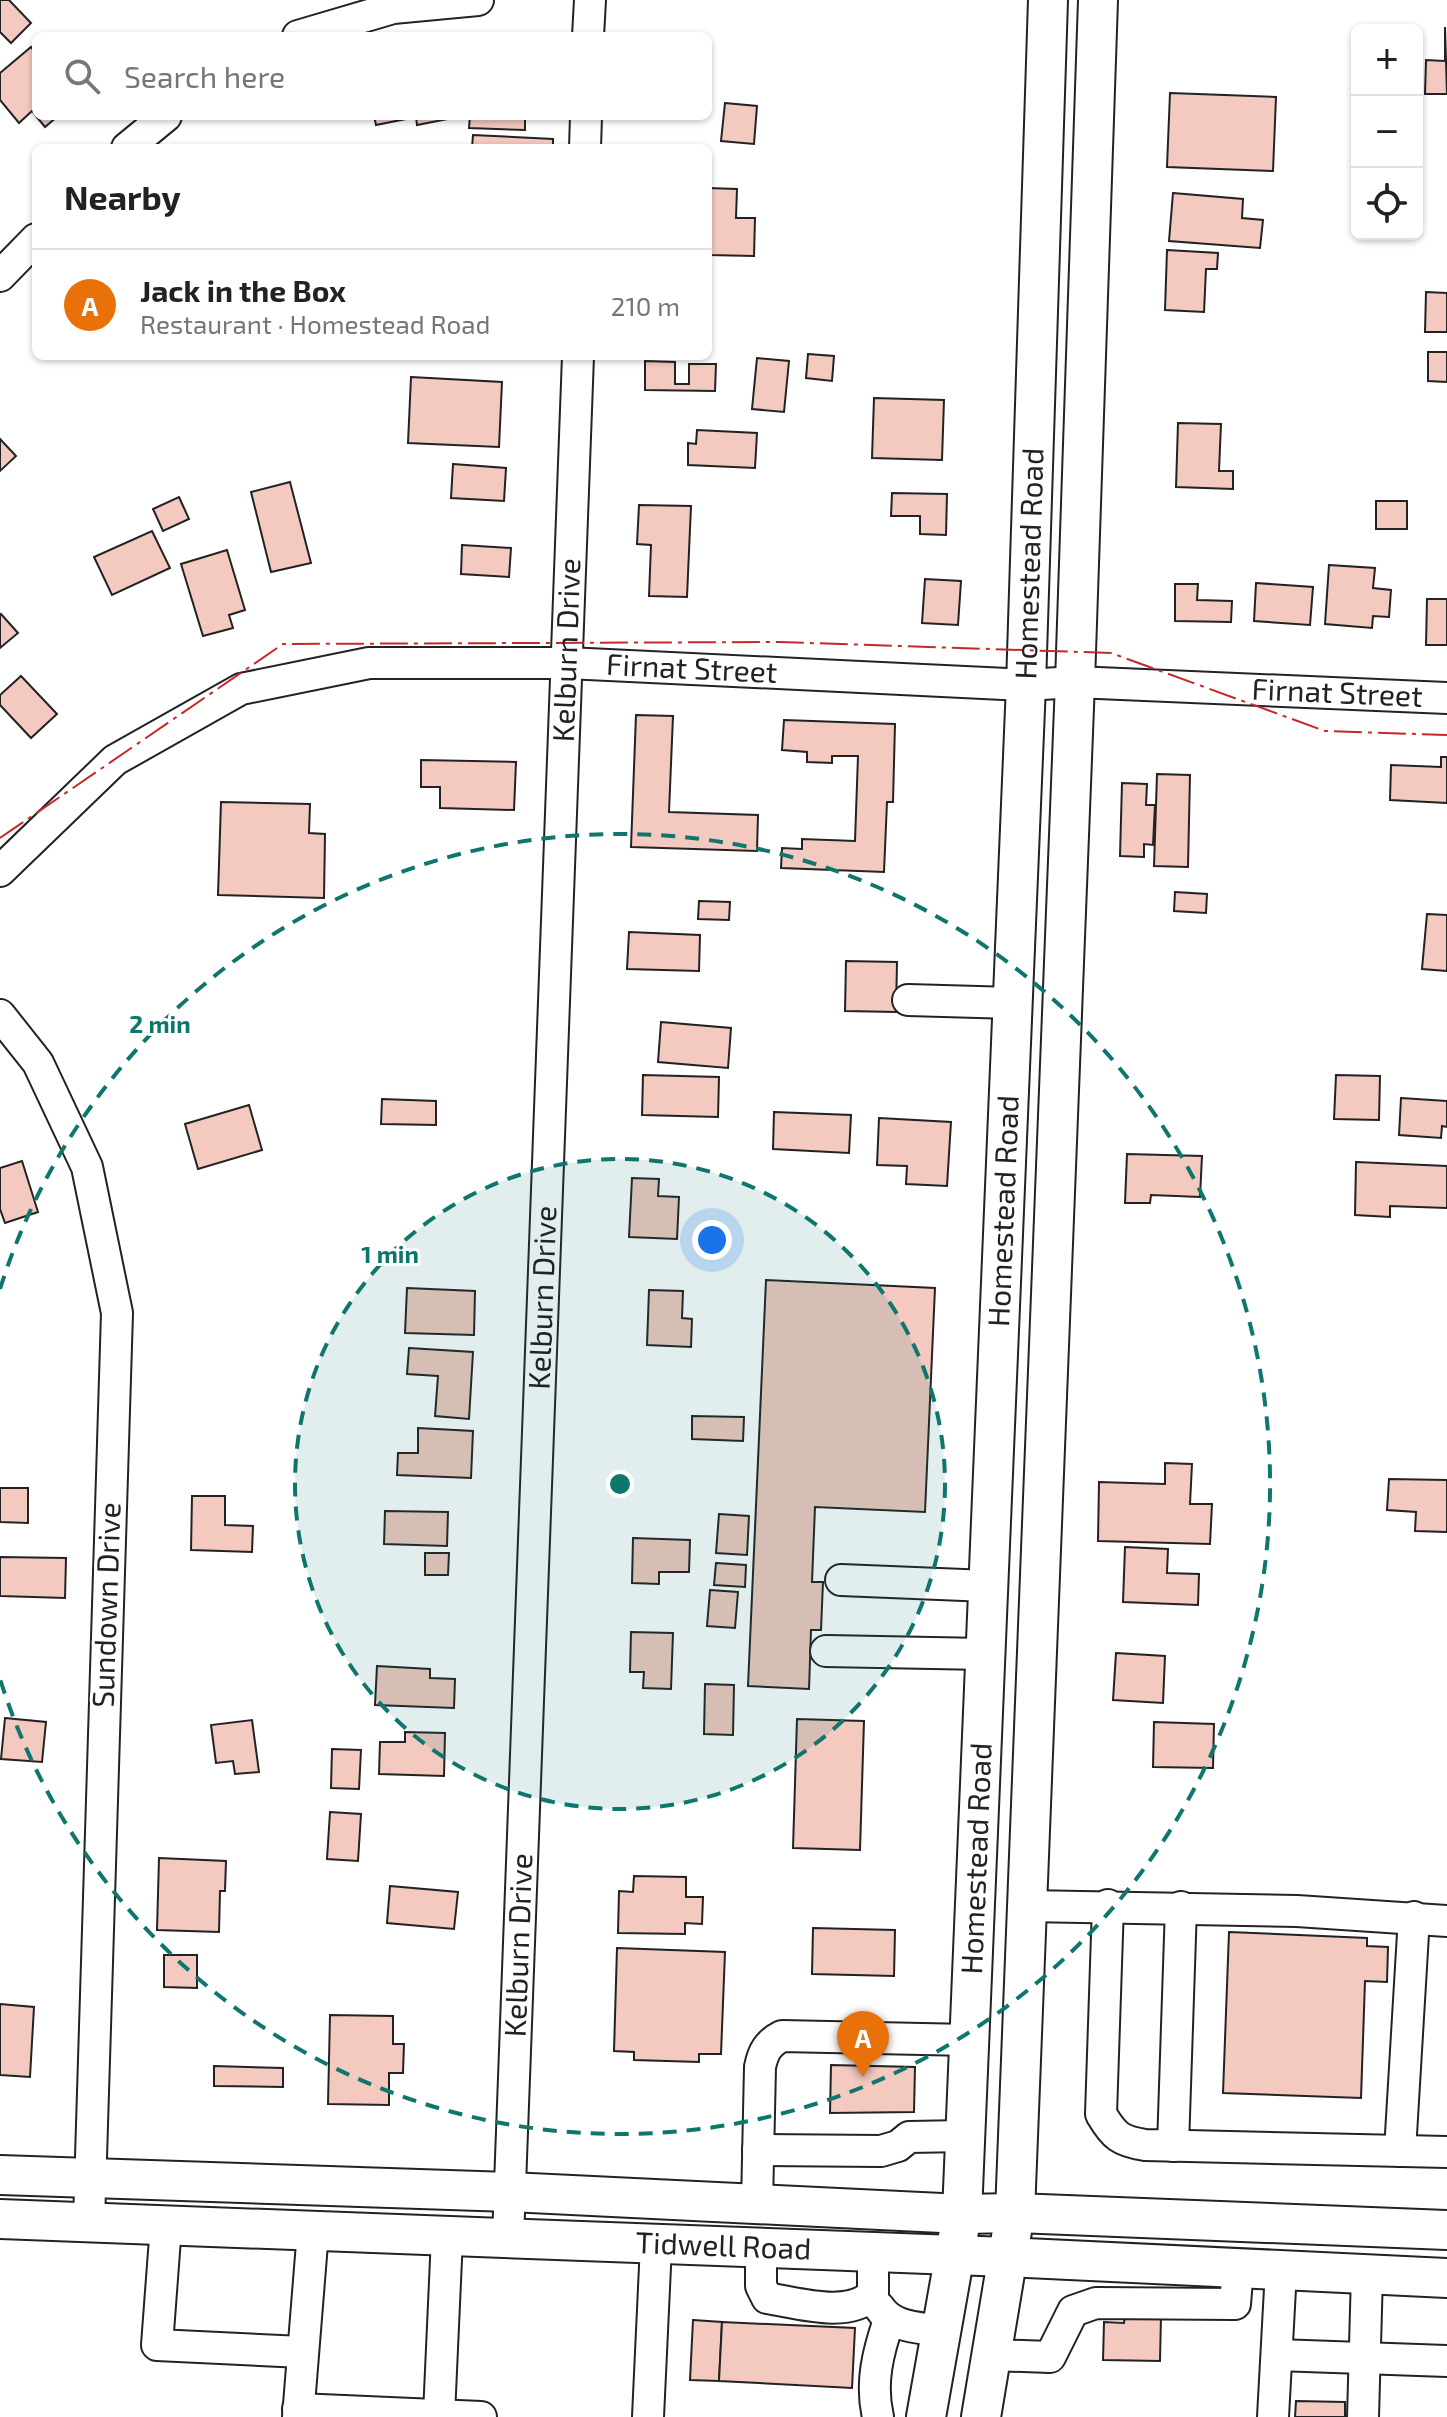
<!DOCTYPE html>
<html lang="en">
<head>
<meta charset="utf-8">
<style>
	body { margin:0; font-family:"Exo 2",sans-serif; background:#f2f2f2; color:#222 }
	.controls { position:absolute; right:24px; top:24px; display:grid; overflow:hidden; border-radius:12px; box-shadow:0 2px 6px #0004 }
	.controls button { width:72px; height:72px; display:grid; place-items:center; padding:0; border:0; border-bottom:2px solid #e0e0e0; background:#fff; color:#222; font:40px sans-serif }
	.you { position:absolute; left:712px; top:1240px; width:28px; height:28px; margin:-20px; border:6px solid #fff; border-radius:50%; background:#1a73e8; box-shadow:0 0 0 12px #1a73e833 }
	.badge { display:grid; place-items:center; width:52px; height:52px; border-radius:50%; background:#1a73e8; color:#fff; font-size:26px; font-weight:700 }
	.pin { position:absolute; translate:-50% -66px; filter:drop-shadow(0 2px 4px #0008) }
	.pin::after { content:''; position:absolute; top:42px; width:28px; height:24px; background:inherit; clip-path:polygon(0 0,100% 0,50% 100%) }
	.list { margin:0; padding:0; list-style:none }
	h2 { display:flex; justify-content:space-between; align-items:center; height:104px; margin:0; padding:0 32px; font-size:34px }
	h2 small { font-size:26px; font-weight:400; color:#767676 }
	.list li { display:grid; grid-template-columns:52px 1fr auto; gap:24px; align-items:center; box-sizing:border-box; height:112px; padding:0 32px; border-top:2px solid #e0e0e0 }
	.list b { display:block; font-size:30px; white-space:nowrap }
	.list p { margin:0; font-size:26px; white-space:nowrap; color:#767676 }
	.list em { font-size:26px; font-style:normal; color:#767676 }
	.icon { flex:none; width:44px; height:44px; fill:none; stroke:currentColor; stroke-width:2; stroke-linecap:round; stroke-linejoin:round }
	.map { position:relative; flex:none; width:1447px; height:2417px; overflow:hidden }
	.search { position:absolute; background:#fff; box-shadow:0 2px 6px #0004; left:32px; top:32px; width:680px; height:88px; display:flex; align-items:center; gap:20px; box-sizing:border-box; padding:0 28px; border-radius:12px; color:#767676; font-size:30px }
	.panel { position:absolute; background:#fff; box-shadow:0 2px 6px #0004; left:32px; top:144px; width:680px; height:216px; border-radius:12px }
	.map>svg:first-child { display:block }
</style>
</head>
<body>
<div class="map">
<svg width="1447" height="2417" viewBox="0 0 1447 2417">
	<rect width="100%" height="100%" fill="#fff"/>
	<g fill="#f3c9c0" stroke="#222" stroke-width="2">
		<polygon points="0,0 9,0 31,23 11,43 0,32"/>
		<polygon points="1445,27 1447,94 1425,94 1426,60 1445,61"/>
		<polygon points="31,47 36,53 36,116 32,111 19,123 0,100 0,73"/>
		<polygon points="1170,93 1276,97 1273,171 1167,167"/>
		<polygon points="725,103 757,106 754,144 721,141"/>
		<polygon points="36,116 58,116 45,127"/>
		<polygon points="374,116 453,116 453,118 417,125 416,117 376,125"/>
		<polygon points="470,116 525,116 525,130 469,128"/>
		<polygon points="473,135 553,139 553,148 472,148"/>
		<polygon points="708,188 737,189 736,218 755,218 754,256 708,255"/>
		<polygon points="1173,193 1243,199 1242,218 1263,220 1260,248 1169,241"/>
		<polygon points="1167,250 1218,253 1217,269 1206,269 1204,312 1165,310"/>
		<polygon points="1426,292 1447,293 1447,332 1425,332"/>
		<polygon points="1428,352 1447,352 1447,382 1428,381"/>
		<polygon points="808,354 834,356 832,381 806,378"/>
		<polygon points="757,358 789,361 784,412 752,409"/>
		<polygon points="645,361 675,362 675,384 689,384 689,364 716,364 715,391 645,390"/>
		<polygon points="411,377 502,382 499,447 408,443"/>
		<polygon points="874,398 944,400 942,460 872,458"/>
		<polygon points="1178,423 1221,424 1219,471 1233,471 1233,489 1176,487"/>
		<polygon points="697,430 757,433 755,468 688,465 688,443 696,444"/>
		<polygon points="0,439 16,456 0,471"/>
		<polygon points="453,464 506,468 504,501 451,498"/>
		<polygon points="290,482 311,563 271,572 251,492"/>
		<polygon points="892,493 947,494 946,535 920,534 920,516 891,516"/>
		<polygon points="179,497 189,519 163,531 153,509"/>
		<rect x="1376" y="501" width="31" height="28"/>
		<polygon points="639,505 691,506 687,597 649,596 651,545 637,544"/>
		<polygon points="152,531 170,568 112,595 94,557"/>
		<polygon points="462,545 511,548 509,577 461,574"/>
		<polygon points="227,550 245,610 229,615 233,628 203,636 181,564"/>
		<polygon points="1329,565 1375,568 1373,588 1391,590 1389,617 1373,616 1372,628 1325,624"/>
		<polygon points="925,579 961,581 958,625 922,623"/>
		<polygon points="1256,583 1313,587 1310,625 1254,621"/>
		<polygon points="1175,584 1198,584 1197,600 1232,601 1231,622 1175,621"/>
		<polygon points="1427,599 1447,599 1447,645 1426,645"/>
		<polygon points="1,614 18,633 0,648 0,615"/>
		<polygon points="21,676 57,714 31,738 0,705 0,695"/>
		<polygon points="636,715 673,716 669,812 758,815 757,851 631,847"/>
		<polygon points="784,720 895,724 893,802 887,802 884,872 781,868 782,848 802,849 802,839 855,841 858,756 832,756 832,763 807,762 807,752 782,750"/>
		<polygon points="1441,757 1447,757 1447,803 1390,800 1391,765 1441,767"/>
		<polygon points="421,760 516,762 514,810 440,808 440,787 421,787"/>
		<polygon points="1157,774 1190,775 1188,867 1154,866"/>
		<polygon points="1122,783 1147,784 1146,805 1155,805 1153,845 1144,844 1144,857 1120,856"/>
		<polygon points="221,802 310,804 309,833 325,834 324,898 218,895"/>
		<polygon points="1175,892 1207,894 1206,913 1174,911"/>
		<polygon points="699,901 730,902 729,920 698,919"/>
		<polygon points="1427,914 1447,915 1447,971 1422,969"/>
		<polygon points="629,932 700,935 699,971 627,969"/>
		<polygon points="846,961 897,962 896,1012 845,1011"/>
		<polygon points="661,1022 731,1028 728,1068 658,1062"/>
		<polygon points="643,1075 719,1077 718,1117 642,1115"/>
		<polygon points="1336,1075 1380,1076 1379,1120 1334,1119"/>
		<polygon points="1401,1098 1447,1101 1447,1127 1442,1126 1441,1138 1399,1135"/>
		<polygon points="382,1099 436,1101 436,1125 381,1124"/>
		<polygon points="249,1105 262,1150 198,1169 185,1124"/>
		<polygon points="774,1112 851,1115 849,1153 773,1149"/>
		<polygon points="879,1118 951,1122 947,1186 906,1184 907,1166 877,1165"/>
		<polygon points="1127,1154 1202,1156 1200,1197 1151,1195 1150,1203 1125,1203"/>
		<polygon points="22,1161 38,1212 5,1223 0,1209 0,1168"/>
		<polygon points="1356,1162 1447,1166 1447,1208 1390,1206 1390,1217 1355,1215"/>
		<polygon points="632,1178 659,1179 658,1196 679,1197 677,1239 629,1237"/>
		<polygon points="766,1280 935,1288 925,1512 815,1507 812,1582 823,1582 821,1630 811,1630 809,1689 748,1686"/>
		<polygon points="407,1288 475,1291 474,1335 405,1333"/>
		<polygon points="649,1290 683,1291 682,1318 692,1319 691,1347 647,1345"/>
		<polygon points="409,1348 473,1352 469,1419 435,1416 438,1376 407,1374"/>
		<polygon points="692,1416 744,1417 743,1441 692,1439"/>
		<polygon points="418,1428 473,1431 471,1478 397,1475 398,1453 418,1453"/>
		<polygon points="1165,1463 1192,1464 1190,1504 1212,1504 1210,1544 1098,1541 1099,1482 1165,1484"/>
		<polygon points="1389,1479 1447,1480 1447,1532 1415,1531 1416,1512 1387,1510"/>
		<polygon points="0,1488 28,1488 28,1523 0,1522"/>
		<polygon points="192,1496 225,1496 225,1525 253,1526 252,1552 191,1550"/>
		<polygon points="385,1511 448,1512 447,1546 384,1544"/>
		<polygon points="719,1514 749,1516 747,1555 716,1553"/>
		<polygon points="633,1538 690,1540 689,1572 659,1572 659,1584 632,1583"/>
		<polygon points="1125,1547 1168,1549 1167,1573 1199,1574 1198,1605 1123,1602"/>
		<polygon points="425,1553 449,1553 448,1575 425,1575"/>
		<polygon points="0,1557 66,1558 65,1598 0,1596"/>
		<polygon points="716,1563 746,1565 745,1587 714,1585"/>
		<polygon points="710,1590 738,1592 735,1628 707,1626"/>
		<polygon points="631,1632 673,1633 671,1689 643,1688 644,1672 630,1672"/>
		<polygon points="1116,1653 1165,1656 1163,1703 1113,1700"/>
		<polygon points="377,1666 430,1669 430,1678 455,1679 454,1708 375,1705"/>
		<polygon points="705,1684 734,1685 733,1735 704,1734"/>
		<polygon points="5,1718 46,1722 42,1762 1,1759"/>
		<polygon points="797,1719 864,1721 860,1850 793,1848"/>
		<polygon points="252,1720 259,1772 235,1774 233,1761 216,1763 211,1725"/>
		<polygon points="1154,1722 1214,1724 1213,1768 1153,1767"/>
		<polygon points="405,1732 445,1733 444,1776 379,1774 380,1742 405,1742"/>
		<polygon points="332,1749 361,1750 359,1789 331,1788"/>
		<polygon points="330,1812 361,1814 358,1861 327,1859"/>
		<polygon points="159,1858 226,1861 225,1891 220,1891 219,1932 157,1930"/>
		<polygon points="634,1876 686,1877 686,1897 703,1897 702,1924 685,1923 685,1934 618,1933 619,1891 633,1892"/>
		<polygon points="390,1886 458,1892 454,1929 387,1923"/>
		<polygon points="813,1928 895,1930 894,1976 812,1974"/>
		<polygon points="1229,1932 1367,1938 1367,1946 1388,1947 1387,1982 1365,1981 1361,2098 1223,2093"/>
		<polygon points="617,1948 725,1952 721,2054 699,2054 699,2062 634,2060 634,2052 614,2051"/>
		<polygon points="164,1955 197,1955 197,1988 164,1987"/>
		<polygon points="0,2004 34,2007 30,2077 0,2075"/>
		<polygon points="330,2015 393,2016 393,2044 404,2044 403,2073 389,2073 389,2105 328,2104"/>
		<polygon points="831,2065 915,2067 914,2112 830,2113"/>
		<polygon points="214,2066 283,2068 283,2087 214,2086"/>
		<polygon points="1125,2314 1161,2316 1160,2361 1103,2360 1104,2322 1124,2323"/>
		<polygon points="693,2320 722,2322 719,2381 690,2380"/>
		<polygon points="722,2322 855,2328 852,2388 719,2381"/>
		<polygon points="1296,2401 1345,2402 1345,2417 1295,2417"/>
	</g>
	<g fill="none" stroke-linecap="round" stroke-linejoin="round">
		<defs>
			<g id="minor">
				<polyline points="298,36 393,8 478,0"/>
				<polyline points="588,36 590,0"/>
				<polyline points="127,148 166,116"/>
				<polyline points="585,148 586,116"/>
				<polyline points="0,276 36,239"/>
				<path id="s1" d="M0,871L115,760L241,689L369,663H567L1026,685L1075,682L1447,698"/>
				<polyline points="908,1000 1013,1003"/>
				<polyline points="0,1015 38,1063 87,1167 117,1313 89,2222"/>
				<polyline points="841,1580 988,1586"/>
				<polyline points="826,1651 985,1654"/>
				<path d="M1108,1905L1101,2114C1114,2136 1120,2141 1145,2145L1447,2152"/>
				<polyline points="1027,1906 1297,1911 1447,1921"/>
				<polyline points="1173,2146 1181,1907"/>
				<polyline points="758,2150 881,2151 898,2146 909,2137 965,2136"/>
				<polyline points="1400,2151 1414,1917"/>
				<path d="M757,2204L760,2067C763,2052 768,2043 782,2036L969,2040"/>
				<polyline points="166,2225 157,2345 302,2352"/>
				<path id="s2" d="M508,2239L578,356"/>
				<path d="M761,2249V2286L767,2298C798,2303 849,2319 873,2294V2254"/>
				<path d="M879,2307C892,2328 918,2327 941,2331"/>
				<polyline points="992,2355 1050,2357 1073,2311 1096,2303 1235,2304 1238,2268"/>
				<polyline points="1277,2355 1447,2361"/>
				<polyline points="298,2409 481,2417"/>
				<polyline points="439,2415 447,2237"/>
				<polyline points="298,2417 313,2231"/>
				<polyline points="648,2417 656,2245"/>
				<path d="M878,2417C870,2383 878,2352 889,2320"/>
				<polyline points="1273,2417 1281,2270"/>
				<polyline points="1363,2417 1367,2274"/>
			</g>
			<g id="major">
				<polyline points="0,2175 510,2192 962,2214 1015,2213 1447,2230"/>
				<path id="s3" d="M0,2219L1007,2257L1447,2278"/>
				<path id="s4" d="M926,2417L962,2214L1026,685L1048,0"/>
				<polyline points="981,2417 1015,2213 1075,682 1098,0"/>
			</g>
		</defs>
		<use href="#minor" stroke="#222" stroke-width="34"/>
		<use href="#major" stroke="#222" stroke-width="42"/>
		<use href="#minor" stroke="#fff" stroke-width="30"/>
		<use href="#major" stroke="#fff" stroke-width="38"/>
		<polyline stroke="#c62828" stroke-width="2" stroke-dasharray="28 6 4 6" stroke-linecap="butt" points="0,838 283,644 779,642 1111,653 1325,731 1447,735"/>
	</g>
	<circle cx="620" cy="1484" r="325" fill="#0f766e" fill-opacity=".12"/>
	<g fill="none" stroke="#0f766e" stroke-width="4" stroke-dasharray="14 10">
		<circle cx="620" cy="1484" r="325"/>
		<path d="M0 1289A650 650 0 1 1 0 1679"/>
	</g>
	<g text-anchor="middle" stroke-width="6" stroke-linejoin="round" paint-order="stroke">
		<g font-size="30" fill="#222" stroke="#fff">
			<text dy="10" stroke="none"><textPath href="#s4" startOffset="1858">Homestead Road</textPath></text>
			<text dy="10" stroke="none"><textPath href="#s2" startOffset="1590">Kelburn Drive</textPath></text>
			<text dy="10" stroke="none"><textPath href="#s1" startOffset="758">Firnat Street</textPath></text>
			<text dy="10" stroke="none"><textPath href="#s1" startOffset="1404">Firnat Street</textPath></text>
			<text dy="10" stroke="none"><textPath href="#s4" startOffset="1210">Homestead Road</textPath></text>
			<text dy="10" stroke="none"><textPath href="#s2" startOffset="942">Kelburn Drive</textPath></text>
			<text transform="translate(107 1605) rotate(-88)" y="10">Sundown Drive</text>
			<text dy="10" stroke="none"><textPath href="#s4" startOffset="562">Homestead Road</textPath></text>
			<text dy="10" stroke="none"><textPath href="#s2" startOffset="294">Kelburn Drive</textPath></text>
			<text dy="10" stroke="none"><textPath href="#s3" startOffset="724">Tidwell Road</textPath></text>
		</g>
	</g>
	<circle cx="620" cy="1484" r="12" fill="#0f766e" stroke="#fff" stroke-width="4"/>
	<g font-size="24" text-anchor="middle" font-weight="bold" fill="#0f766e" stroke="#fff" stroke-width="6" stroke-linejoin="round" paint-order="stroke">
		<text x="160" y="1033">2 min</text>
		<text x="390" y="1263">1 min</text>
	</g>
</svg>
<div class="controls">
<button>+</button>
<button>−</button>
<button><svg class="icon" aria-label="locate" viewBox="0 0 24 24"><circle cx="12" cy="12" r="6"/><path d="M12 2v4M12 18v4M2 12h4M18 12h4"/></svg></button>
</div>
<div class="you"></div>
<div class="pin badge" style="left:863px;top:2077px;background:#e8710a">A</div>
<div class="search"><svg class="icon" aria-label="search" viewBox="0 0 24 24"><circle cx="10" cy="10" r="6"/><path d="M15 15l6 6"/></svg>Search here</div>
<section class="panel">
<h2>Nearby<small></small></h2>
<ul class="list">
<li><span class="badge" style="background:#e8710a">A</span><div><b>Jack in the Box</b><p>Restaurant · Homestead Road</p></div><em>210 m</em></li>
</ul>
</section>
</div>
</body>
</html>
